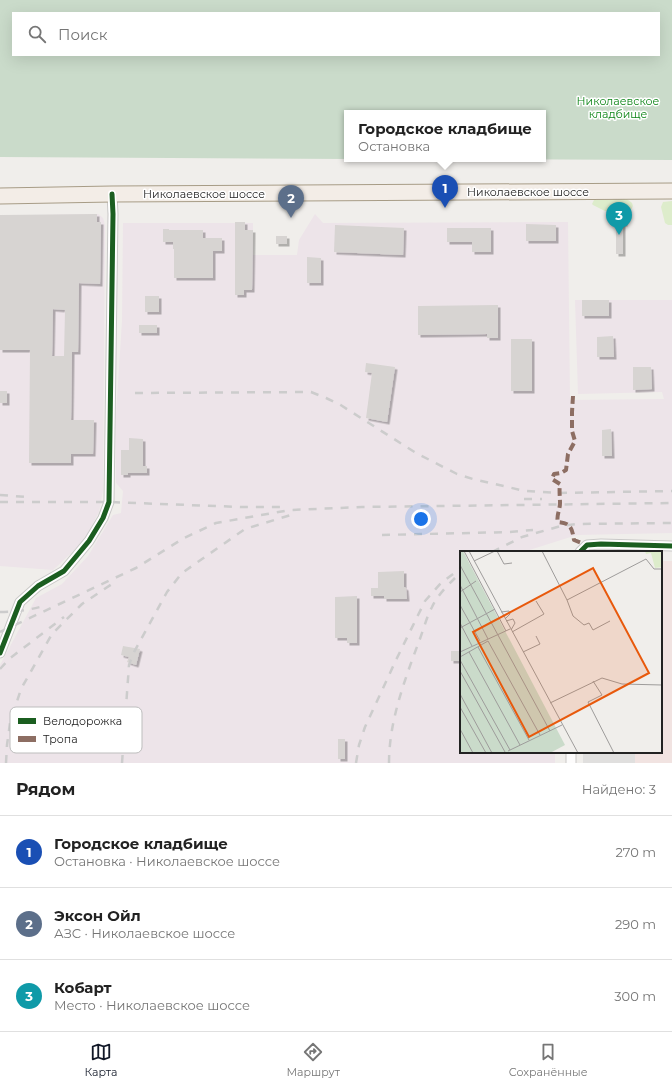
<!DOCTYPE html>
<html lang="ru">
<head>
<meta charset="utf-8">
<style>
	body { margin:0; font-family:Montserrat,sans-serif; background:#f2f2f2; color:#222 }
	.you { position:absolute; left:421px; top:519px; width:14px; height:14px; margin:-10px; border:3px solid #fff; border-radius:50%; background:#1a73e8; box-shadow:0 0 0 6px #1a73e833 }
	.badge { display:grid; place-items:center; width:26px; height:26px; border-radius:50%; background:#111827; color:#fff; font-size:13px; font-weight:700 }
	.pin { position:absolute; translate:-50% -33px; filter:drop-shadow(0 1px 2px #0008) }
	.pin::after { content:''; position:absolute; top:21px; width:14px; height:12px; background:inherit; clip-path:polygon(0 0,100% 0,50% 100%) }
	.popup { position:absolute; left:344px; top:110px; width:202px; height:52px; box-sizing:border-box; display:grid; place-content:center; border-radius:0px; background:#fff; filter:drop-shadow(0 1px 3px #0005); font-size:13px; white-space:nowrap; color:#767676 }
	.popup b { font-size:15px; color:#222 }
	.popup::after { content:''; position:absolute; left:50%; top:100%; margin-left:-8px; border:8px solid transparent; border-top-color:#fff }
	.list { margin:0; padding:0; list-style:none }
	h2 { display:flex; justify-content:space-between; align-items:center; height:52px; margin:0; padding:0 16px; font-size:17px }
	h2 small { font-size:13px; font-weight:400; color:#767676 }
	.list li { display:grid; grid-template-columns:26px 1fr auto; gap:12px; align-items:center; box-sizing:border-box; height:72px; padding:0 16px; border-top:1px solid #e0e0e0 }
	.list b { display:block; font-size:15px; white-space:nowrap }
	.list p { margin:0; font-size:13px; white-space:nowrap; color:#767676 }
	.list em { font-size:13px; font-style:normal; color:#767676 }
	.icon { flex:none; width:22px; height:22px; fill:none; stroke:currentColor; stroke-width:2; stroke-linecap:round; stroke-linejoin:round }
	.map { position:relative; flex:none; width:672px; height:763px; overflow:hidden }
	.search { position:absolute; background:#fff; box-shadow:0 4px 16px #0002; left:12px; right:12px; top:12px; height:44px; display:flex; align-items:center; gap:10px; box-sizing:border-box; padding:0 14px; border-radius:0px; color:#767676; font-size:15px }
	.sheet { height:268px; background:#fff }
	nav { display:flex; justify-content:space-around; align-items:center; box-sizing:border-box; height:56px; border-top:1px solid #e0e0e0; background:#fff; font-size:11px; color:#767676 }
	nav a { display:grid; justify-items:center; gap:2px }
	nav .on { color:#111827 }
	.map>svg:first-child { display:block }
</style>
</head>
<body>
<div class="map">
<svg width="672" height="763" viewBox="0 0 672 763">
	<defs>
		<filter id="shadow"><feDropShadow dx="2.5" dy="2.5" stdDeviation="0" flood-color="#0004"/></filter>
	</defs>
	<rect width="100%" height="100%" fill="#f0eeeb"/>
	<polygon fill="#f1e3e1" points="661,561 672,561 672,763 583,763 583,752 661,752"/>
	<g fill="#ede4e9">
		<polygon points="98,214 103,218 105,225 103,491 99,512 83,542 53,570 0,566 0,216"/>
		<polygon points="315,214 323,223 568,222 570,400 664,399 662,392 578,394 575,300 672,300 672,533 577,535 523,552 461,552 461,752 555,752 555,763 0,763 0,665 36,598 62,584 88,556 113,515 121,513 123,491 116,483 116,414 122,321 123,223 253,223 253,255 297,255 299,240"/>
	</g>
	<g fill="#ddeccb">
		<polygon points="627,199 632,203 633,206 631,210 605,211 593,205 592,204 594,200"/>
		<polygon points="672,201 672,225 668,225 665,223 661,207 663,202"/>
	</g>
	<path fill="#cadbca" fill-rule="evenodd" d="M0,0H672V160L416,159H543V113H347V159L0,157ZM13,13H659V55H13Z"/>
	<rect fill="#e0dfde" x="583" y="752" width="52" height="11"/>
	<g fill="#d7d4d2" fill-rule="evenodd" filter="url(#shadow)">
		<polygon points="613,213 625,213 625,224 623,224 623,254 616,254 616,224 614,224"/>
		<path d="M97,214V222H101L100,284L79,283L78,352H72L71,420H94L93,454H71V463H29L30,350H0V215ZM53,309L65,310L64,356H52Z"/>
		<polygon points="235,222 245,222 245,230 253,230 252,290 244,290 244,295 235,295"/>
		<polygon points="526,224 556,225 556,241 526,241"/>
		<polygon points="335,225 404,228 403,255 334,252"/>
		<polygon points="447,228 491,228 491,252 472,252 472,242 447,242"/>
		<polygon points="163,229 169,229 169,230 203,230 203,238 222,238 222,251 213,251 213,278 174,278 174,249 173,249 173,242 163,242"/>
		<rect x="276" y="236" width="11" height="8"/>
		<polygon points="307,257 321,258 321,283 307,283"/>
		<rect x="145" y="296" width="14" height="16"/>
		<rect x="582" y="300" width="27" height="16"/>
		<polygon points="498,305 498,338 487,338 487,334 418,335 418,306"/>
		<rect x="139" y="325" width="18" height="8"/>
		<polygon points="613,336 614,357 597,357 597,337"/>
		<rect x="511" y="339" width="21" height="52"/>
		<polygon points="366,363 395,367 387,422 366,418 372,373 365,372"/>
		<polygon points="633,367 651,367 652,389 633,390"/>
		<rect x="0" y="391" width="7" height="12"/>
		<polygon points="611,429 612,456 602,456 602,430"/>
		<polygon points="129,438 143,439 143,466 147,466 147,473 128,473 128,475 121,475 121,450 129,450"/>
		<polygon points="404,571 404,587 406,588 407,599 384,599 384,596 371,596 371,588 378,588 378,572"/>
		<polygon points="357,596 357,643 347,643 347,638 335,638 335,597"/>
		<polygon points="123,646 140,649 136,665 127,662 129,657 121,655"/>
		<rect x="451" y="651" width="10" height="10"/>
		<rect x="338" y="739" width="7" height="20"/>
	</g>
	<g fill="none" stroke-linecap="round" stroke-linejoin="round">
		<defs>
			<g id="minor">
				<polyline points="580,552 587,545 601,544 672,546"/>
				<polyline points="0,653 20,602 38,586 64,571 89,541 103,518 109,502 113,214 112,194"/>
				<polyline points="571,752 571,763"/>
			</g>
			<polyline id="primary" points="0,196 112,194 672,191"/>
		</defs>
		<use href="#minor" stroke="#c9c8c7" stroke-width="11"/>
		<use href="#primary" stroke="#a79c86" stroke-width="17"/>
		<use href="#minor" stroke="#fdfcfc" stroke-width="9"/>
		<use href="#primary" stroke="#f3ede7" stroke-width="15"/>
		<g stroke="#ccc" stroke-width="2.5" stroke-dasharray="8 8" stroke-linecap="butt">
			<polyline points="135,393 311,392 326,398 339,404 416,453 457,474 473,479 525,491 559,493 672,491"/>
			<polyline points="0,495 28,497"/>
			<polyline points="524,499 542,499"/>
			<polyline points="0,502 109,502 241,507 281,507"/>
			<polyline points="382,535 510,532 533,530"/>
			<polyline points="492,552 522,537 561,526 576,524 672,523"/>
			<path d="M0,612C17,612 30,610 47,605"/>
			<polyline points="0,632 136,568 184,538 216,523 290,510 362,507 672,503"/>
			<polyline points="0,669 9,659 64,617"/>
			<polyline points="6,763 7,745 10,723 21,689 52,634 82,604 112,584"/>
			<polyline points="122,763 129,665 133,654 167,592 182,573 245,529 294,514"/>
			<polyline points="356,763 359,745 365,727 396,660 425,601 441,583 461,568"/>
			<path d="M389,763C389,722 404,682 418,644C423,632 426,618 432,607C437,596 447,586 455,578"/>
		</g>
		<path stroke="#8d6e63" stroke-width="4" stroke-dasharray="8 4" stroke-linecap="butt" d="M573,396L572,412V431L575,441L568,454L566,470L561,473L554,474L552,479L560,484C559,491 560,497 560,503C560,510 556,516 558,522C571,523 572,528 574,540L587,545"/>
		<defs>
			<g id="cycleway">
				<polyline points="580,552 587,545 601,544 672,546"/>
				<polyline points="0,653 20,602 38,586 64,571 89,541 103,518 109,502 113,214 112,194"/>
			</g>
		</defs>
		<use href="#cycleway" stroke="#fff" stroke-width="8"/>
		<use href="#cycleway" stroke="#1b5e20" stroke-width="5"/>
	</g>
	<g text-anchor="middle" stroke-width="3" stroke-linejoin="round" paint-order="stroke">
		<g font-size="11" fill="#0c8416" stroke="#fff">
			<text x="618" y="105">Николаевское<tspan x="618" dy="13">кладбище</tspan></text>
		</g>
		<g font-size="11" fill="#222" stroke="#fff">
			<text x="528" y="196">Николаевское шоссе</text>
			<text x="204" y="198">Николаевское шоссе</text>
		</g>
	</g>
	<g transform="translate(460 551)">
		<rect width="202" height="202" fill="#f0eeeb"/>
		<path d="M185,0H202V16L195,17L191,2L186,3Z" fill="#ddeccb"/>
		<path d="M3,0L105,194L90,202H0V1Z" fill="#cadbca"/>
		<path fill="none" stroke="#9e9c9b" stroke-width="1" d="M4,0L46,80M9,0L118,202M37,0L44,13L52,12M82,0L107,49L186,8L194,18H202M14,10L35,0M0,14L90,180M0,34L28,88M0,41L16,30M107,49L113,65L124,74L129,72L133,79L150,70M0,54L20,90M41,61L49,60L50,63L45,68M46,70L53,68L55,72L51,79M0,72L12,95M0,77L35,58M52,81L84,63L76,50M28,90L80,184M18,96L69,189M0,101L50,78M9,101L60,194M63,101L80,93L76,85M0,106L28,90M0,109L50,199M0,120L45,201M133,130L142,144L128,151L154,202M0,143L32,202M90,152L142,127L162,133L202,134M0,156L26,202M0,178L13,202M48,200L102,174"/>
		<path fill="#e8590c" fill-opacity="0.15" stroke="#e8590c" stroke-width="2" d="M133,17L189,122L69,186L13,81Z"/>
		<rect width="202" height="202" fill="none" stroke="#222" stroke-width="2"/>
	</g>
	<rect x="10" y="707" width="132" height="46" rx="6" fill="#fff" stroke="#bdbdbd" stroke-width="1"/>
	<rect x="18" y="718" width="18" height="6" fill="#1b5e20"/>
	<rect x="18" y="736" width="18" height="6" fill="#8d6e63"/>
	<g font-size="11" fill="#222">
		<text x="43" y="725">Велодорожка</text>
		<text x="43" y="743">Тропа</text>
	</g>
</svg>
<div class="you"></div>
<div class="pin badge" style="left:445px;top:208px;background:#1a4fb4">1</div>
<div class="popup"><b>Городское кладбище</b>Остановка</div>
<div class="pin badge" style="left:291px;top:218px;background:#5c6f8a">2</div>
<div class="pin badge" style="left:619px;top:235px;background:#0f9aa8">3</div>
<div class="search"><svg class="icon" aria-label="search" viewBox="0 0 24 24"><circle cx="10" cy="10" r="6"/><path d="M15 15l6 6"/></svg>Поиск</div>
</div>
<section class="sheet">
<h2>Рядом<small>Найдено: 3</small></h2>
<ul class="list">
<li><span class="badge" style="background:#1a4fb4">1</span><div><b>Городское кладбище</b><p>Остановка · Николаевское шоссе</p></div><em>270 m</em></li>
<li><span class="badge" style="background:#5c6f8a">2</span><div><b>Эксон Ойл</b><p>АЗС · Николаевское шоссе</p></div><em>290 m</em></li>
<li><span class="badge" style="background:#0f9aa8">3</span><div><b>Кобарт</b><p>Место · Николаевское шоссе</p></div><em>300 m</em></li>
</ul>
</section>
<nav>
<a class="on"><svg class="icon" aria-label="map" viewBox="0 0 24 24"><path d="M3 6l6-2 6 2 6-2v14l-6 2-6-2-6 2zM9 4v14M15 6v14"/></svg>Карта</a>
<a><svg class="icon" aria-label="directions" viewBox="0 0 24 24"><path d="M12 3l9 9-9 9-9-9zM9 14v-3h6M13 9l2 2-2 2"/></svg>Маршрут</a>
<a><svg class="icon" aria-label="saved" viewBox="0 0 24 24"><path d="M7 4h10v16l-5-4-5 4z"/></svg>Сохранённые</a>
</nav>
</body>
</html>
